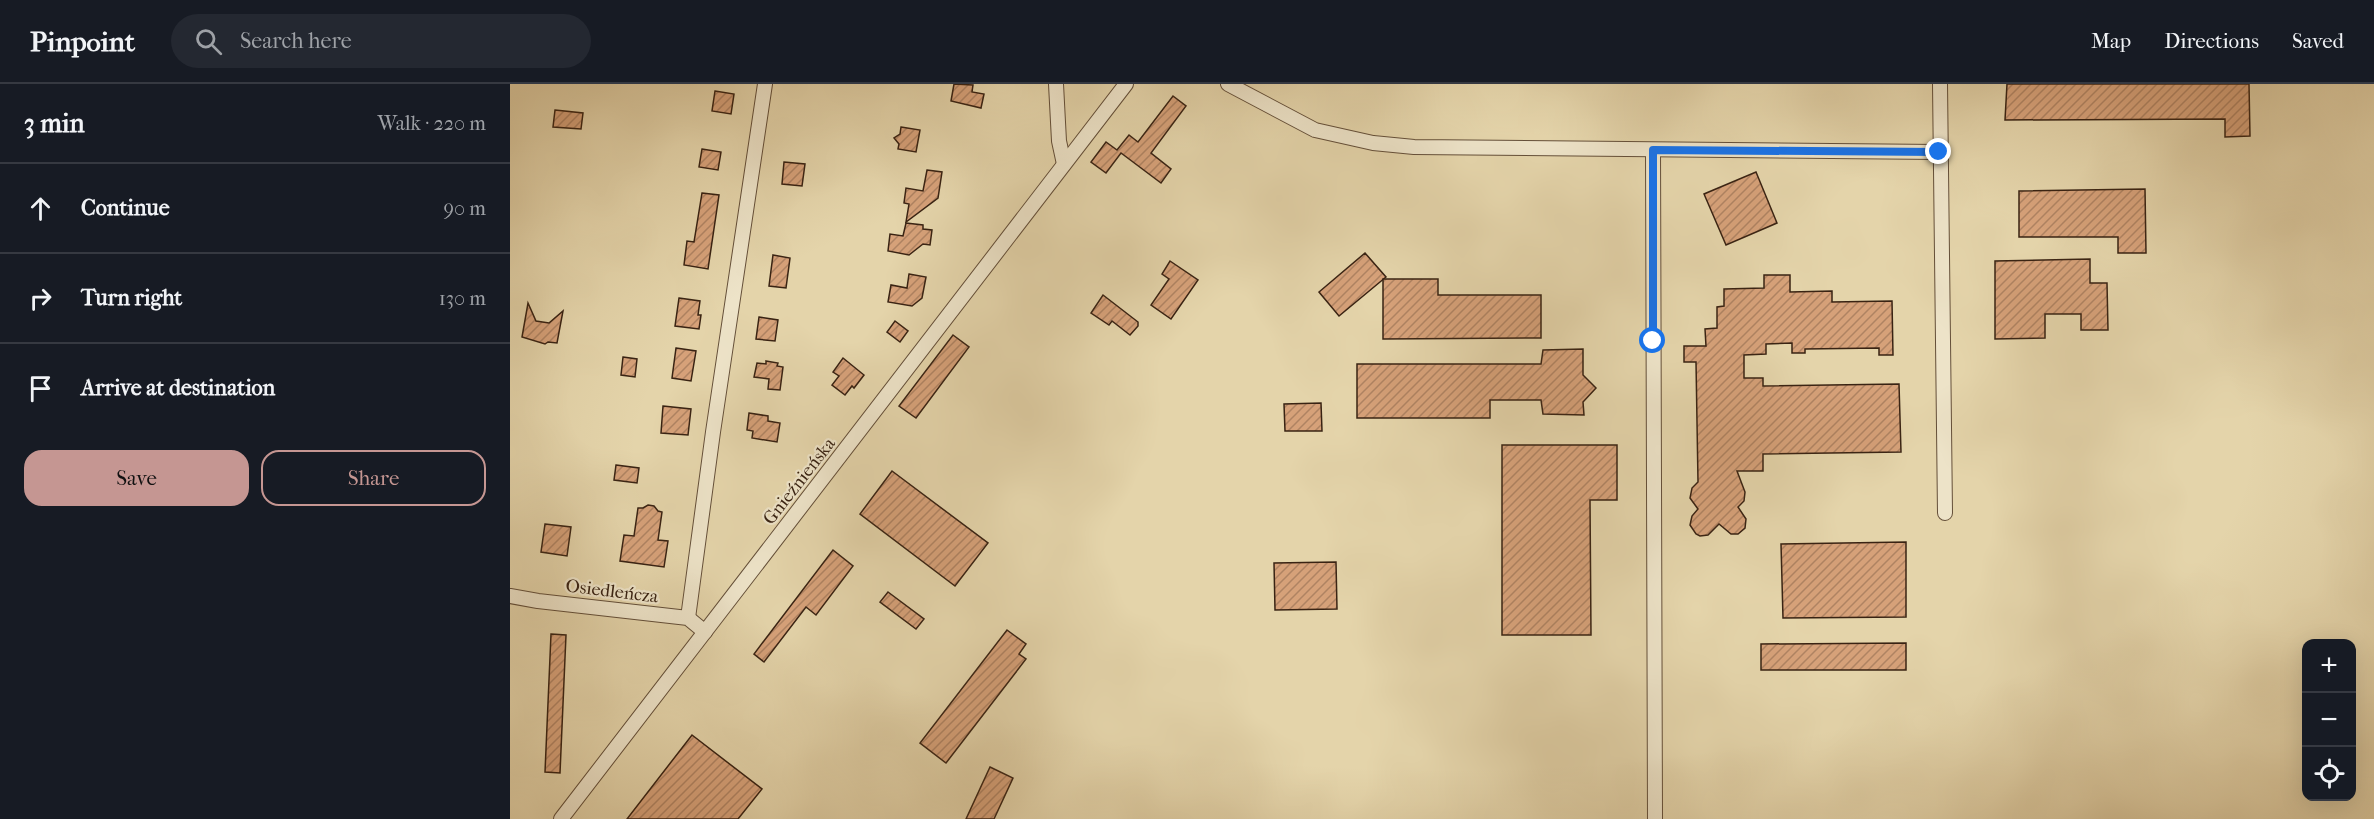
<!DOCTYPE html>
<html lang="en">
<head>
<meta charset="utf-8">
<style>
	body { margin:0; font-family:"IM FELL French Canon",serif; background:#242831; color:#f1f3f6 }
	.controls { position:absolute; right:18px; bottom:18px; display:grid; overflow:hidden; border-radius:12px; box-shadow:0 6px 24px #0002 }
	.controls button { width:54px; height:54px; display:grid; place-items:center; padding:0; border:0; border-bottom:2px solid #363941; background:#171b24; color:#f1f3f6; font:30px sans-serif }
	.stop { position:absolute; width:18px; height:18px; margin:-14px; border:4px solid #1a73e8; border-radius:50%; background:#fff }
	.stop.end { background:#1a73e8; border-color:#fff; box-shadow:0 2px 6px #0008 }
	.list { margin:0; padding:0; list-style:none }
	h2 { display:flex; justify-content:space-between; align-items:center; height:78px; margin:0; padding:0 24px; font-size:26px }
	h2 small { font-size:20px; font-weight:400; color:#9ea1a6 }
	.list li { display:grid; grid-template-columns:39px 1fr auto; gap:18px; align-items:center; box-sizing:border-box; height:90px; padding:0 24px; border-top:2px solid #363941 }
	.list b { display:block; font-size:22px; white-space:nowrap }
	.list em { font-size:20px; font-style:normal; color:#9ea1a6 }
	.actions { display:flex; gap:12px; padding:18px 24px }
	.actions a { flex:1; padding:14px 0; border:2px solid #c59692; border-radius:18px; text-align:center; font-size:21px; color:#c59692 }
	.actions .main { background:#c59692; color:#111 }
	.icon { flex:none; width:33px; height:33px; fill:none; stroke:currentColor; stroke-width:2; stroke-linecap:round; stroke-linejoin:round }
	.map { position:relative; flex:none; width:1864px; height:735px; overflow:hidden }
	header { display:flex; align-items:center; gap:36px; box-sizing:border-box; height:84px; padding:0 30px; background:#171b24; border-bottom:2px solid #363941 }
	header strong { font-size:28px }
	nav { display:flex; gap:33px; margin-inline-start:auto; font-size:21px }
	.search { width:420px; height:54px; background:#242831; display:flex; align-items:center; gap:15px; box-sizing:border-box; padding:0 21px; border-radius:33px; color:#9ea1a6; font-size:22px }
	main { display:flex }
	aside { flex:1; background:#171b24 }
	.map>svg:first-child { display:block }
</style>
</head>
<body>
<header>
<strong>Pinpoint</strong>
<div class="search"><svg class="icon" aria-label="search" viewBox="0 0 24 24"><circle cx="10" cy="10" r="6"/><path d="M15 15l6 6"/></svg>Search here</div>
<nav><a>Map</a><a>Directions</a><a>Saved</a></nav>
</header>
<main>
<aside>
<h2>3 min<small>Walk · 220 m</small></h2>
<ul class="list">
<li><svg class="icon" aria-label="ahead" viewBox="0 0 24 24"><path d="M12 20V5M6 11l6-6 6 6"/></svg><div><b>Continue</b></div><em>90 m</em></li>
<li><svg class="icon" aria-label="right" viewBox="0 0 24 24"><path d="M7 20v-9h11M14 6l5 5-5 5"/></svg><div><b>Turn right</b></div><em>130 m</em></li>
<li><svg class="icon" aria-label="arrive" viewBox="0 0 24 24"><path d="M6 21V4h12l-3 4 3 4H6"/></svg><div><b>Arrive at destination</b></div></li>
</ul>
<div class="actions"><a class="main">Save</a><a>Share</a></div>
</aside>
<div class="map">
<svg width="1864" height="735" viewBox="0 0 1864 735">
	<defs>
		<pattern id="building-hatch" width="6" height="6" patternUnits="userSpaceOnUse" patternTransform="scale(1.5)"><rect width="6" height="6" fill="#d6a179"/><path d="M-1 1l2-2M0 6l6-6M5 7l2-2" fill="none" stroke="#af8362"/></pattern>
	</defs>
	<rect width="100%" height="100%" fill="#e4d4aa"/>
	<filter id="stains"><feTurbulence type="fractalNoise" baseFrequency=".00333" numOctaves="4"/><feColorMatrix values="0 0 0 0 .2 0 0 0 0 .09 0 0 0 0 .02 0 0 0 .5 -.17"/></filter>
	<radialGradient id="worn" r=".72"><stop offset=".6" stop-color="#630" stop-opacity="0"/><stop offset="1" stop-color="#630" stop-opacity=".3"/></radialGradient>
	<g fill="url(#building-hatch)" stroke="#392313" stroke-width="1.5">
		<polygon points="444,0 463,1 462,8 474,10 471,24 441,17"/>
		<polygon points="1497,0 1739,0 1740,52 1715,53 1715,35 1495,36"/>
		<polygon points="205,7 224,10 221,30 202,27"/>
		<polygon points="663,12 676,22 641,69 661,85 651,99 611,69 596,89 581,78 596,58 607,66 619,51 628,58"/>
		<polygon points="45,26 73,29 71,45 43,43"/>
		<polygon points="391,43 410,46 406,68 388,65 389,60 384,54 390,50"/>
		<polygon points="192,65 211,68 208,86 189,83"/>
		<polygon points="274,78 295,80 292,102 272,100"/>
		<polygon points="417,86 432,88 428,114 396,138 399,120 394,119 396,104 413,107"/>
		<polygon points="1246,88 1267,139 1216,161 1194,110"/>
		<polygon points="1635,105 1636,169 1608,169 1608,153 1509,153 1509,107"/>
		<polygon points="192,109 209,111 198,185 174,181 177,157 184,158"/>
		<polygon points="396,139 413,141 413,145 422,146 420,161 413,160 399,171 378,167 380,150 393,152"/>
		<polygon points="855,169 876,193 829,232 809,208"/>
		<polygon points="263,171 280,174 276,204 259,202"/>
		<polygon points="1580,175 1580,199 1597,199 1598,246 1571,246 1571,230 1535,230 1535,254 1485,255 1485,177"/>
		<polygon points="660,177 688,196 661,235 641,221 659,195 652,190"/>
		<polygon points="399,190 416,193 412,214 402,222 378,218 381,201 397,204"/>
		<polygon points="1254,191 1280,191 1280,208 1322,207 1322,218 1382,217 1383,271 1369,271 1369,264 1295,265 1295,269 1282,269 1282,259 1256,260 1256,270 1234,271 1234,294 1253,294 1253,302 1389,300 1391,368 1253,370 1253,387 1227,387 1235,408 1234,417 1228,423 1236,435 1235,444 1228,450 1221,450 1209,440 1198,451 1190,452 1186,450 1180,441 1182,432 1188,425 1180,414 1182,404 1188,398 1186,278 1174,278 1174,262 1196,262 1195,245 1207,244 1207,223 1214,222 1214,205 1254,204"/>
		<polygon points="873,195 928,195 928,211 1031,211 1031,254 873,255"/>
		<polygon points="593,211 628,238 628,242 620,251 602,237 599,241 581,229"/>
		<polygon points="169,214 190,217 188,231 191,231 189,245 165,242"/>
		<polygon points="18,219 26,237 39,239 53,227 47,259 38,258 35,260 12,253"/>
		<polygon points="249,233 268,236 265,257 246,255"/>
		<polygon points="385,237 398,247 390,258 377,248"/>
		<polygon points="443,251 459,263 406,334 389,322"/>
		<polygon points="166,264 186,267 181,297 162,294"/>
		<polygon points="1073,265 1073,291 1086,304 1073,318 1074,331 1033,330 1031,316 980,316 980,334 847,334 847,280 1031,280 1033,266"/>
		<polygon points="113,273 127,275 125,293 111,291"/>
		<polygon points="333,274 354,291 344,304 342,302 335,311 322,301 329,292 323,288"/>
		<polygon points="256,277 268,279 267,282 273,283 270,306 258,305 259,295 244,293 247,279 256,280"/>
		<polygon points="811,319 812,347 775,347 774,320"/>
		<polygon points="153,322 181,325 178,351 151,349"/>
		<polygon points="239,329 258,332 258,337 270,339 267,358 242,354 243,347 237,346"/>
		<polygon points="992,361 1107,361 1107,416 1080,416 1081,551 992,551"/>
		<polygon points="106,381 129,384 127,399 104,396"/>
		<polygon points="382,387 478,459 445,502 350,430"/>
		<polygon points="138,421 144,422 148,427 152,428 148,456 158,457 154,483 110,477 114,451 124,452 128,424 133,424"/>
		<polygon points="35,440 61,443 57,472 31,468"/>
		<polygon points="1396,458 1396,533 1273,534 1271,460"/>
		<polygon points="323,466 343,482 306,531 296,523 254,578 244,570"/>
		<polygon points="826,478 827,525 765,526 764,479"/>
		<polygon points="378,508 414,535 406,545 370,518"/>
		<polygon points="497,546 516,560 509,570 516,575 436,679 410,659"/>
		<polygon points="41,550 56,551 50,689 35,688"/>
		<polygon points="1396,559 1396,586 1251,586 1251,560"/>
		<polygon points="182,651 252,705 228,735 117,735"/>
		<polygon points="480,683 503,694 484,735 456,735"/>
	</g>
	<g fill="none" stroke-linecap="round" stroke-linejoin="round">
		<defs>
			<g id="minor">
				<polyline points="546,0 549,57 554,80"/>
				<polyline points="718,0 805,46 863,59 904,63 1429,68"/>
				<polyline points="1430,0 1435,429"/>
				<polyline points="1143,66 1145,735"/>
				<polyline points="0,512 28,517 178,534 195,548"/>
				<polyline points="178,534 203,348 255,0"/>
				<polyline points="51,735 616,0"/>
			</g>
		</defs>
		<use href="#minor" stroke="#644f39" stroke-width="16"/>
		<use href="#minor" stroke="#ede3c8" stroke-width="14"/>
	</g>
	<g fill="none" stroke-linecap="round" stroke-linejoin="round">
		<polyline stroke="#1a73e8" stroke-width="8" points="1143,257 1143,66 1429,68"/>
	</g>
	<g text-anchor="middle" stroke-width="4.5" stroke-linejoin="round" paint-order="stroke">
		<g font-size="18" fill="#392313" stroke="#ede3c8">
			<text transform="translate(289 397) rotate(-52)" y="6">Gnieźnieńska</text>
			<text transform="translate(102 507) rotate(7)" y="6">Osiedleńcza</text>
		</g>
	</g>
	<rect width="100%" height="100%" filter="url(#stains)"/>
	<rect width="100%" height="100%" fill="url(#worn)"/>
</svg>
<div class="controls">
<button>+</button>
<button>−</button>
<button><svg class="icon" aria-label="locate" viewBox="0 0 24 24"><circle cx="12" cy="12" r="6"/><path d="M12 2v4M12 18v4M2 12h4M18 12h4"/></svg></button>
</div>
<div class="stop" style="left:1143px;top:257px"></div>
<div class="stop end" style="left:1429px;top:68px"></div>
</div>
</main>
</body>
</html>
